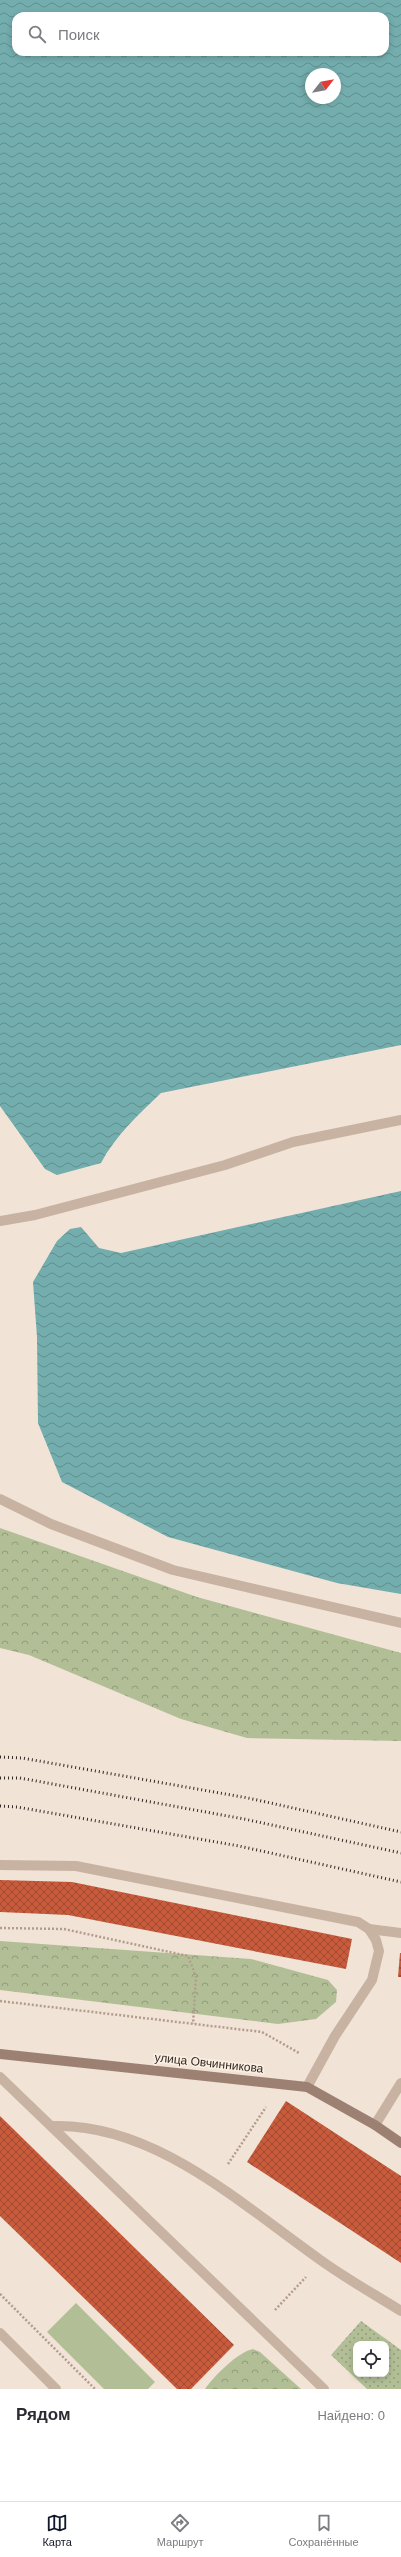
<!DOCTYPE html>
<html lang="ru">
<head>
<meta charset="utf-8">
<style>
	body { margin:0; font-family:Arial,sans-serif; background:#f7f7f7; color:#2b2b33 }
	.controls { position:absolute; right:12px; bottom:12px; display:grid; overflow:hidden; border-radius:8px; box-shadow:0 2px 6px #0003 }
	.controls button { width:36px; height:36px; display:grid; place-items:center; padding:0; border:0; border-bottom:1px solid #e1e1e2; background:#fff; color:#2b2b33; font:20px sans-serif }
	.compass { position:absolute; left:305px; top:68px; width:36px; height:36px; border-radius:50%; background:#fff; box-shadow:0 2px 6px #0003; rotate:59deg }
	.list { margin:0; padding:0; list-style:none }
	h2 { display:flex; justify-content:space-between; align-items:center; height:52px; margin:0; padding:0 16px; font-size:17px }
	h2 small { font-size:13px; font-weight:400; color:#7c7c81 }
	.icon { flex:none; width:22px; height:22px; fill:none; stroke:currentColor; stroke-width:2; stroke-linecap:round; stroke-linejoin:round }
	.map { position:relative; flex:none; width:401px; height:2389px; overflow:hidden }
	.search { position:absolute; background:#fff; box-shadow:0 2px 6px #0003; left:12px; right:12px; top:12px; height:44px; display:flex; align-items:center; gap:10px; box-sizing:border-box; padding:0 14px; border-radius:12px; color:#7c7c81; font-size:15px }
	.sheet { height:112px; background:#fff }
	nav { display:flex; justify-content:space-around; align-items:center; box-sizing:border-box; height:56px; border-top:1px solid #e1e1e2; background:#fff; font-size:11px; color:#7c7c81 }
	nav a { display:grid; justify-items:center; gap:2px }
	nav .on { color:#111827 }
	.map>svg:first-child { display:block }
</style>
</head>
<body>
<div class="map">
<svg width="401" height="2389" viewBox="0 0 401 2389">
	<defs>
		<pattern id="grass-dots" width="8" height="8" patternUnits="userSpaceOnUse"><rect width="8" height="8" fill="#b2bf96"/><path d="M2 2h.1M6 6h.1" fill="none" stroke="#919b7a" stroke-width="1.8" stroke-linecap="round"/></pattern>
		<pattern id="forest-crowns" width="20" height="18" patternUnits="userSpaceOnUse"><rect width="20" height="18" fill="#b2bf96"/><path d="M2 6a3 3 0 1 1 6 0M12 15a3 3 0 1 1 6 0" fill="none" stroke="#919b7a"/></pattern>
		<pattern id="water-waves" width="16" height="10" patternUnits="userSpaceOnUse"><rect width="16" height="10" fill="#74adae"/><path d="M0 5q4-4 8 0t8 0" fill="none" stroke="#608d8d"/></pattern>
		<pattern id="building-cross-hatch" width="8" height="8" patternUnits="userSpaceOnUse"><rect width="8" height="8" fill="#c85b3c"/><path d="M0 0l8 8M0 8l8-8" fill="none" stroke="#a34b32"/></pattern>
	</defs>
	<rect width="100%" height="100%" fill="#f1e3d6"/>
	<path fill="url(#grass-dots)" fill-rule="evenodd" d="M361,2321L401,2350V2389H367L331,2355ZM356,2344H386V2374H356Z"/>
	<g fill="url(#forest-crowns)">
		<polygon points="0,1528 197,1597 401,1653 401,1741 247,1738 181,1719 29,1655 0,1648"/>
		<polygon points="0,1941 251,1959 328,1980 337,1990 336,2002 316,2019 278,2024 0,1990"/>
		<path d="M253,2349L260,2352L301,2389H205C213,2377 239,2351 253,2349Z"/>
	</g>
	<polygon fill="#b2bf96" points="76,2303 155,2382 148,2389 104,2389 47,2332"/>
	<g fill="url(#water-waves)" fill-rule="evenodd">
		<path d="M0,0H401V1045L161,1093C139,1114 115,1136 101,1163L57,1175L45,1169L0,1106ZM16,16H385V52H16ZM311,74H335V98H311Z"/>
		<polygon points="401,1191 401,1594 337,1583 168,1537 62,1482 38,1423 37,1337 33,1282 57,1241 70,1229 81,1227 99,1248 121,1253"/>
	</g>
	<g fill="url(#building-cross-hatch)">
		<polygon points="0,1880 72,1882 352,1939 346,1969 68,1915 0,1912"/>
		<polygon points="400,1953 401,1953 401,1977 398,1977"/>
		<polygon points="286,2101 401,2176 401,2263 247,2162"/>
		<polygon points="0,2116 234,2345 191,2389 177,2389 0,2216"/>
	</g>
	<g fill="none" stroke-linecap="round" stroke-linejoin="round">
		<g stroke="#b49c8c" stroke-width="2.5" stroke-dasharray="2 2" stroke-linecap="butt">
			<polyline points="0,1928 64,1929 188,1956 196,1977 193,2024"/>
			<polyline points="0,2001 262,2032 299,2053"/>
			<polyline points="228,2164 266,2107"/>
			<polyline points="0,2294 95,2389"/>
			<polyline points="275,2310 306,2277"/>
		</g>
		<g stroke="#c8b3a2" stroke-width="10">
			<polyline points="0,1221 35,1215 225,1165 293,1142 401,1120"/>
			<polyline points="0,1499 51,1524 173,1570 401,1623"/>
			<polyline points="0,1865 76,1866 358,1922 369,1929 376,1940 379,1951 372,1980 335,2036 307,2087"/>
			<polyline points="369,1929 401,1933"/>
			<polyline points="0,2077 324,2389"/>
			<polyline points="375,2125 401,2083"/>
			<path d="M53,2126C154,2123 241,2204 319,2259C345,2278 374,2294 401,2311"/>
			<polyline points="0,2333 56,2389"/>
		</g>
		<polyline stroke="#9c8173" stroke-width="10" points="0,2054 307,2087 375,2125 401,2143"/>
		<g stroke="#332924" stroke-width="3" stroke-dasharray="1 3" stroke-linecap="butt">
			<polyline points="0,1757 22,1758 248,1798 401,1832"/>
			<polyline points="0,1778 20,1778 244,1819 401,1853"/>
			<polyline points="0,1806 17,1807 239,1846 401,1882"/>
		</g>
	</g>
	<g text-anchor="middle" stroke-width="3.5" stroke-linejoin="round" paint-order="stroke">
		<g font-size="12" fill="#332924" stroke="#f9eee1">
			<text transform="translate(209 2063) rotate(6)" y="4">улица Овчинникова</text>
		</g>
	</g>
</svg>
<div class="controls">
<button><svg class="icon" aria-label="locate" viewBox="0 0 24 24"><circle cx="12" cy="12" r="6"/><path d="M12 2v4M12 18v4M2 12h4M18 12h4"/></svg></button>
</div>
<svg class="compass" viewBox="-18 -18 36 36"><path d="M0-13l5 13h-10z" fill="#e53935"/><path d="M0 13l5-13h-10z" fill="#7c7c81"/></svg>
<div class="search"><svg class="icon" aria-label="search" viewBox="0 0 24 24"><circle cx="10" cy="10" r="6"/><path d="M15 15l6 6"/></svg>Поиск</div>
</div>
<section class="sheet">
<h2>Рядом<small>Найдено: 0</small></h2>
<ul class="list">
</ul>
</section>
<nav>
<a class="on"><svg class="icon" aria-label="map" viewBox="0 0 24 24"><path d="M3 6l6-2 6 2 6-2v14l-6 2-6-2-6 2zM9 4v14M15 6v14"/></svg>Карта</a>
<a><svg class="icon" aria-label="directions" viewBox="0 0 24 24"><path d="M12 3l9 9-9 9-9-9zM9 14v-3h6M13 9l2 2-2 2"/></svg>Маршрут</a>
<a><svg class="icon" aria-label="saved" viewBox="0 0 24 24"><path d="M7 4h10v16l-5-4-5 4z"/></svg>Сохранённые</a>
</nav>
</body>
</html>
